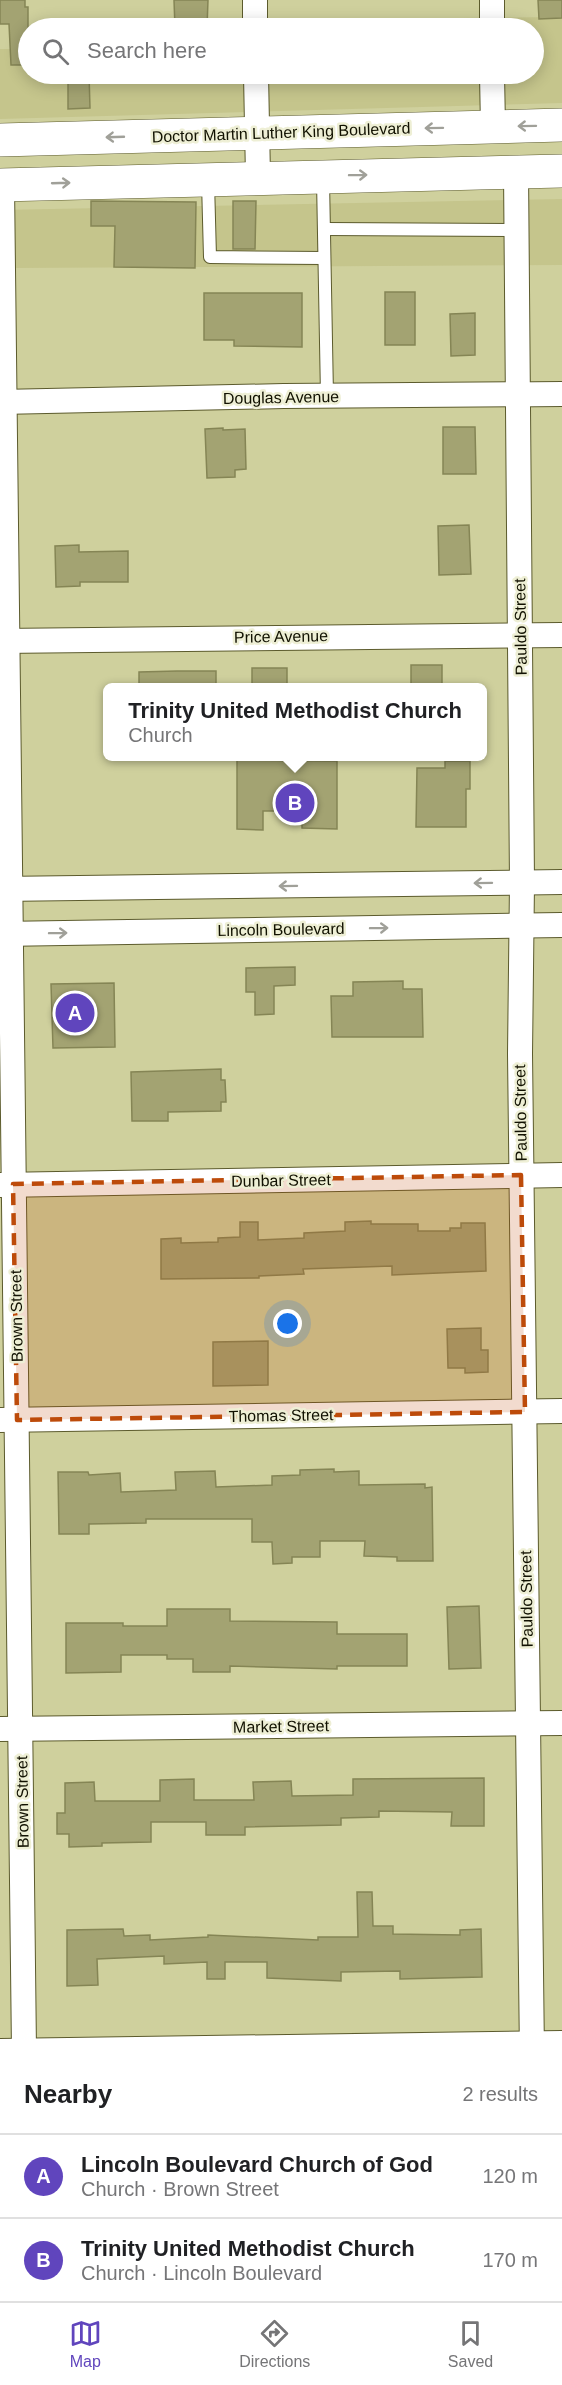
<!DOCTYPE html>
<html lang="en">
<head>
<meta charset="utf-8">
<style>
	body { margin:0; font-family:Arial,sans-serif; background:#f2f2f2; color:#202124 }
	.you { position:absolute; left:288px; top:1324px; width:21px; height:21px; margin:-15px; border:4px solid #fff; border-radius:50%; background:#1a73e8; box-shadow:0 0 0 9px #1a73e833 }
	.badge { display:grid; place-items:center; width:39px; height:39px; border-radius:50%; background:#6045bd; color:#fff; font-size:20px; font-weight:700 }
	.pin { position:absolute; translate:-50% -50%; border:3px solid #fff; box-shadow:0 2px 6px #0006 }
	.popup { position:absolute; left:103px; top:683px; width:384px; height:78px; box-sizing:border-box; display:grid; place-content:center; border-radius:9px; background:#fff; filter:drop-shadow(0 2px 4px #0005); font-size:20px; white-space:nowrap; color:#757577 }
	.popup b { font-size:22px; color:#202124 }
	.popup::after { content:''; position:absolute; left:50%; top:100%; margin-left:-12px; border:12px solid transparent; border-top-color:#fff }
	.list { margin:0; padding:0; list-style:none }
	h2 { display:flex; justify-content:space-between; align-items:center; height:78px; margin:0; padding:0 24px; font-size:26px }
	h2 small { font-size:20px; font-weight:400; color:#757577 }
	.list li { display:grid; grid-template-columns:39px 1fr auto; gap:18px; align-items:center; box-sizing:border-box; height:84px; padding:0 24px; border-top:2px solid #e0e0e0 }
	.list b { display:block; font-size:22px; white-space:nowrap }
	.list p { margin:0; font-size:20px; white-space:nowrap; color:#757577 }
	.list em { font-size:20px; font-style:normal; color:#757577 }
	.icon { flex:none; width:33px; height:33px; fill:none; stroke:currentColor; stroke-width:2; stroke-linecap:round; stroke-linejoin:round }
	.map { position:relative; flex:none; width:562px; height:2055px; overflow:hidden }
	.search { position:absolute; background:#fff; box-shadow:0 3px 15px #0003; left:18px; right:18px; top:18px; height:66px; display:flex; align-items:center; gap:15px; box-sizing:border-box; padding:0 21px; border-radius:33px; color:#757577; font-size:22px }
	.sheet { height:246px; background:#fff }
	nav { display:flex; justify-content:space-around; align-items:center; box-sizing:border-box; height:84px; border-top:2px solid #e0e0e0; background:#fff; font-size:16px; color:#757577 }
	nav a { display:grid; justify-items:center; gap:3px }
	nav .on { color:#6045bd }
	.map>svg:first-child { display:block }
</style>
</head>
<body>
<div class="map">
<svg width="562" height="2055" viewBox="0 0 562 2055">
	<rect width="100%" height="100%" fill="#cfd09d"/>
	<g fill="#c5c58c">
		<polygon points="562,17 562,103 0,119 0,49 28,49 28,74 534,74 534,28 266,28 266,20"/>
		<polygon points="562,199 562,265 12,268 0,210"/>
	</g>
	<g fill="#a3a372" stroke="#858555" stroke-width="1.5">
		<polygon points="0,0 25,0 25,7 28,7 28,65 11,65 9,24 0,24"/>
		<polygon points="174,0 208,0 207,28 175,28"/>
		<polygon points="538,0 562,0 562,18 539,19"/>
		<polygon points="68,74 89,74 90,108 68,109"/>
		<polygon points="91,201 196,202 195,268 114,267 115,226 91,226"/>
		<polygon points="233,201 256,201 255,249 233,249"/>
		<rect x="385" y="292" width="30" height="53"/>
		<polygon points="204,293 302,293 302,347 234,346 234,340 204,340"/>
		<polygon points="475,313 475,355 451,356 450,314"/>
		<polygon points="443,427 475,427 476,474 443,474"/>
		<polygon points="223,428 223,430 245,429 246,469 235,470 235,477 207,478 205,429"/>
		<polygon points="469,525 471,574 439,575 438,526"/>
		<polygon points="79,545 79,552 128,551 128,582 80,582 80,586 56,587 55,546"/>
		<rect x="411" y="665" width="31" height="22"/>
		<rect x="252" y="668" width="35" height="19"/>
		<polygon points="177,671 216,671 216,687 139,687 139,672"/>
		<polygon points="237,760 337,761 337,829 302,828 302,811 263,811 263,830 237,829"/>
		<polygon points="445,761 470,761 470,789 466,789 466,827 416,827 417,768 445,768"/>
		<polygon points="295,967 295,985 274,986 274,1014 255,1015 255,992 246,992 246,968"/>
		<polygon points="403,981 403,989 422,989 423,1037 332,1037 331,996 353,996 353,982"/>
		<polygon points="114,983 115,1047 53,1048 51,984"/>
		<polygon points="221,1069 221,1080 225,1080 226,1102 221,1102 221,1111 168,1112 168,1121 132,1121 131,1072"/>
		<polygon points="371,1221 371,1224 418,1224 418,1231 450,1231 450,1228 461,1228 461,1223 485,1223 486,1271 392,1275 392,1266 303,1269 304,1274 259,1276 259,1278 161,1279 161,1239 181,1238 181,1243 218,1242 218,1238 240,1237 240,1222 258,1222 258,1240 304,1238 304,1233 345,1231 345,1222"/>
		<polygon points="481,1328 481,1350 488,1350 488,1372 465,1373 465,1368 448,1368 447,1329"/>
		<polygon points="268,1341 268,1385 213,1386 213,1342"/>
		<polygon points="334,1469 334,1472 359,1471 359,1485 425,1484 425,1488 432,1487 433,1561 397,1561 397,1557 364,1556 365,1541 320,1541 320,1557 292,1557 292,1563 273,1564 272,1542 252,1542 252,1519 146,1519 146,1523 89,1524 89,1534 59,1534 58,1472 88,1472 89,1475 120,1473 121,1492 176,1490 175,1472 215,1471 216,1487 272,1485 272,1476 300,1475 300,1470"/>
		<polygon points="479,1606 481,1668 449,1669 447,1607"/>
		<polygon points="167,1609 230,1609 230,1621 337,1622 337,1634 407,1634 407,1666 337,1666 337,1669 230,1666 230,1672 193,1672 193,1659 167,1659 167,1655 121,1655 121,1672 66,1673 66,1623 123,1623 123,1626 167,1626"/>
		<polygon points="484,1778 484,1826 451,1826 452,1812 379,1811 379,1817 341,1818 341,1825 245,1827 245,1835 206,1835 206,1822 151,1822 151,1842 102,1843 102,1846 69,1847 69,1834 57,1834 57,1813 65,1813 65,1783 94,1782 95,1801 160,1801 160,1780 194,1779 194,1800 254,1800 253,1782 291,1781 292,1796 353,1795 353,1779"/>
		<polygon points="357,1892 372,1892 373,1926 393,1926 393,1934 460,1935 460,1930 481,1929 482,1977 400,1979 400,1971 341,1972 341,1981 267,1978 267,1962 225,1962 225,1979 207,1979 207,1962 164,1964 164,1956 97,1959 98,1985 67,1986 67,1930 123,1929 124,1936 150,1935 150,1940 208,1937 208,1935 318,1940 318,1937 358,1937"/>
	</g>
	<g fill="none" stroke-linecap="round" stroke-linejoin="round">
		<defs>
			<g id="service">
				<polyline points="323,180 327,396"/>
				<polyline points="208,182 210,257 324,258"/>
				<polyline points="324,229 516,230"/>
			</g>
			<g id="minor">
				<polyline points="255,0 255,28"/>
				<polyline points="492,0 492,28"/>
				<polyline points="256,74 258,177"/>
				<polyline points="492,74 493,127"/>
				<polyline points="516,171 522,883 520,1054 532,2055"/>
				<polyline points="2,185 24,2051"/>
				<polyline points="0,402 284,396 562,394"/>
				<polyline points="0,641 562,635"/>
				<polyline points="0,889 562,882"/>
				<polyline points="0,934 562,925"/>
				<polyline points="0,1185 562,1175"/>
				<polyline points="0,1420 562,1411"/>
				<polyline points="0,1729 562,1723"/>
				<polyline points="0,2051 562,2043"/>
			</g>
			<g id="primary">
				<polyline points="0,140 562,125"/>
				<polyline points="0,185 562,171"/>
			</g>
		</defs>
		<use href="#service" stroke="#5c5b2d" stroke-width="14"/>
		<use href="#minor" stroke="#5c5b2d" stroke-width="26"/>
		<use href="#primary" stroke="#5c5b2d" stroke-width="34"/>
		<use href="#service" stroke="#fff" stroke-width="12"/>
		<use href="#minor" stroke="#fff" stroke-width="24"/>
		<use href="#primary" stroke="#fff" stroke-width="33"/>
	</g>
	<defs><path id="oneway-shaft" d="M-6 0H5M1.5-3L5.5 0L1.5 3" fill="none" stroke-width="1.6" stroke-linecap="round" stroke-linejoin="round" transform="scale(1.5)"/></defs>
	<g stroke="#a0a099">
		<use href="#oneway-shaft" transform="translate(527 126) rotate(179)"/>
		<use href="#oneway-shaft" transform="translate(434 128) rotate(179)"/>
		<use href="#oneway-shaft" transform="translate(115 137) rotate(178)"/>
		<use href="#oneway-shaft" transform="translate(358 175) rotate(-1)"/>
		<use href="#oneway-shaft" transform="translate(61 183) rotate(-2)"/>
		<use href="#oneway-shaft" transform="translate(483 883) rotate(179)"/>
		<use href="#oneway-shaft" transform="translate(288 886) rotate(179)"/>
		<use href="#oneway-shaft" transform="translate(379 928) rotate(-1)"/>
		<use href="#oneway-shaft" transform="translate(58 933) rotate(-1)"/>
	</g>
	<path fill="#bd4b0a" fill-opacity="0.2" stroke="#bd4b0a" stroke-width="4.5" stroke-dasharray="12 8" stroke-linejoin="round" d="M521,1175L525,1412L17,1420L13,1184Z"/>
	<g text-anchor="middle" stroke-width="5" stroke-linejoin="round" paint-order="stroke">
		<g font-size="16" fill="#111101" stroke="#eeefd5">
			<text transform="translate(281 132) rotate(-2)" y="6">Doctor Martin Luther King Boulevard</text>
			<text transform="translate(281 397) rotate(-1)" y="6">Douglas Avenue</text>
			<text transform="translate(520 627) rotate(-91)" y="6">Pauldo Street</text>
			<text transform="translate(281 636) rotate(-1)" y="6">Price Avenue</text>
			<text transform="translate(281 929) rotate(-1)" y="6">Lincoln Boulevard</text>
			<text transform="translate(520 1113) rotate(-91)" y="6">Pauldo Street</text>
			<text transform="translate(281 1180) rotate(-1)" y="6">Dunbar Street</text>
			<text transform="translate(16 1316) rotate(-91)" y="6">Brown Street</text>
			<text transform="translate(281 1415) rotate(-1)" y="6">Thomas Street</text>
			<text transform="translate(526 1599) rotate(-91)" y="6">Pauldo Street</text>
			<text transform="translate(281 1726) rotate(-1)" y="6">Market Street</text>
			<text transform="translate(22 1802) rotate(-91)" y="6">Brown Street</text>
		</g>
	</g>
</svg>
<div class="you"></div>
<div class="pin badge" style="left:75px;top:1013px">A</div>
<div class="pin badge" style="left:295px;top:803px">B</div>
<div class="popup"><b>Trinity United Methodist Church</b>Church</div>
<div class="search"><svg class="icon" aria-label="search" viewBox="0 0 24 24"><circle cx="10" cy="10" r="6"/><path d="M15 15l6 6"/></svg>Search here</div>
</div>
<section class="sheet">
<h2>Nearby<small>2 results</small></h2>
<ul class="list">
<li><span class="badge">A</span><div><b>Lincoln Boulevard Church of God</b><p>Church · Brown Street</p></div><em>120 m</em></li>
<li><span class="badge">B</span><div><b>Trinity United Methodist Church</b><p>Church · Lincoln Boulevard</p></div><em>170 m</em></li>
</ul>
</section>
<nav>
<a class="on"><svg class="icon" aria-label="map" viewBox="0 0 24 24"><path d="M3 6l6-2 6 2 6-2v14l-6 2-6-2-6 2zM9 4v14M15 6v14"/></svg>Map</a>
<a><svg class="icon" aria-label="directions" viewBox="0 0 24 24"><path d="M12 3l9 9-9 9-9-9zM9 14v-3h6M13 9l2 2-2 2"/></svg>Directions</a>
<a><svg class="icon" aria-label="saved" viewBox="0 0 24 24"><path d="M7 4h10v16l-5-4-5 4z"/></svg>Saved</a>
</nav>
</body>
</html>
